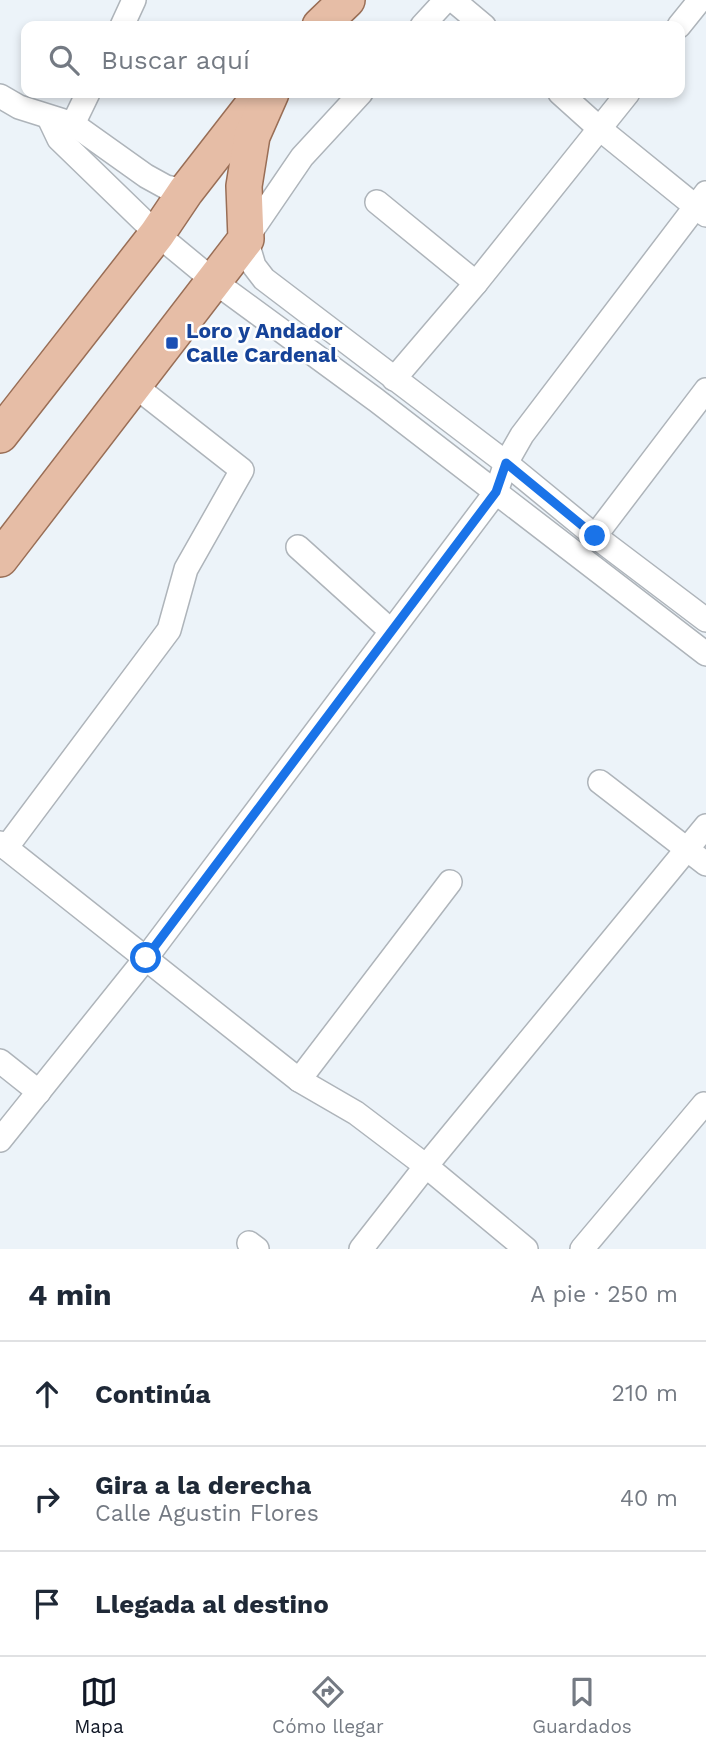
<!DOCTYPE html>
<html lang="es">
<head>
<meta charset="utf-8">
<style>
	body { margin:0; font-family:"Work Sans",sans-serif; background:#f2f2f3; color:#1f2937 }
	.stop { position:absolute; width:21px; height:21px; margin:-16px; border:5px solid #1a73e8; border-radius:50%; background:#fff }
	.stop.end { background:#1a73e8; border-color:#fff; box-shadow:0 2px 7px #0008 }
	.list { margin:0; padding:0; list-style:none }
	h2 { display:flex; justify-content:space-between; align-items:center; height:91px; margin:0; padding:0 28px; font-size:30px }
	h2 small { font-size:23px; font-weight:400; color:#747a83 }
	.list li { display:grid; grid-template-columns:46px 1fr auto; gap:21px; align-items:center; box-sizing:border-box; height:105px; padding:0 28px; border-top:2px solid #e0e1e3 }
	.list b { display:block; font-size:26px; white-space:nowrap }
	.list p { margin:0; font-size:23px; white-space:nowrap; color:#747a83 }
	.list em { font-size:23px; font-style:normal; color:#747a83 }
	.icon { flex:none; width:38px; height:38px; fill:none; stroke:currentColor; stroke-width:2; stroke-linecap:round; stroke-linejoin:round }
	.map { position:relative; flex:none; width:706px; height:1249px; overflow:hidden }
	.search { position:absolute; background:#fff; box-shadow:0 4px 10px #0003; left:21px; right:21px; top:21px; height:77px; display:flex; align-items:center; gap:18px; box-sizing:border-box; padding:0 24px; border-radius:14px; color:#747a83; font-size:26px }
	.sheet { height:406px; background:#fff }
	nav { display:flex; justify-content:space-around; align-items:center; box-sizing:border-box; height:98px; border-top:2px solid #e0e1e3; background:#fff; font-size:19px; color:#747a83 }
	nav a { display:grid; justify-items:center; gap:4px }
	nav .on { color:#111827 }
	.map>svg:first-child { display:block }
</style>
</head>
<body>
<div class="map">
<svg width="706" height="1249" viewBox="0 0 706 1249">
	<rect width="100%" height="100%" fill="#ecf3f9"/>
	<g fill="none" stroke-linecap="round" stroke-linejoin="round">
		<defs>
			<g id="minor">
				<polyline points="453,0 484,26"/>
				<polyline points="122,26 134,0"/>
				<polyline points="422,26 446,0"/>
				<polyline points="679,26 700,0"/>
				<polyline points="361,93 302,157 246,239 254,266 264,279 506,463 595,536 706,620"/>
				<polyline points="560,93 600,129 706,215"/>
				<polyline points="0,96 19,107 73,124 146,176 166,187 186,191"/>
				<polyline points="49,118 59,139 157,234 215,282 376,400 706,654"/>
				<polyline points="63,135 73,124 88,93"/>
				<polyline points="377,202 476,283"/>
				<polyline points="394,379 476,283 628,93"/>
				<polyline points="595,536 706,390"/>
				<polyline points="298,547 390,630"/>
				<polyline points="600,782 706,864"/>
				<polyline points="0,843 299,1080 356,1113 426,1166 526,1249"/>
				<polyline points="6,848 169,630 186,569 242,470 135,386"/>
				<polyline points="0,1061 39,1092"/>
				<polyline points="299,1080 450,882"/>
				<polyline points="0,1140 146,958 496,492 506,463 522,435 706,193"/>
				<polyline points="249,1243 257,1249"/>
				<polyline points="361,1249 426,1166 706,826"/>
				<polyline points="582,1249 704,1104"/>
			</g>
			<g id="primary">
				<polyline points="320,26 347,0"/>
				<polyline points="0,435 157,234 186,191 256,101"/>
				<polyline points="0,559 246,239 244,186 252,136 271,93"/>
			</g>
		</defs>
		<use href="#minor" stroke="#aeb4ba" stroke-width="26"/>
		<use href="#primary" stroke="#996e56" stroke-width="38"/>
		<use href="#minor" stroke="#fff" stroke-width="23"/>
		<use href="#primary" stroke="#e6bda6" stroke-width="35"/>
	</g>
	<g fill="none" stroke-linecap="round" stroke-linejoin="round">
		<polyline stroke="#1a73e8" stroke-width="9" points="146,958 496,492 506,463 595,536"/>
	</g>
	<rect fill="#1a4fb4" stroke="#fff" stroke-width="2.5" x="165" y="336" width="14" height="14" rx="3.5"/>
	<g text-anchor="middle" stroke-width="5" stroke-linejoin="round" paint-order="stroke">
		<g font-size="21" font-weight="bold" fill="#164399" stroke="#fff" text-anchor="start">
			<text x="186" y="338">Loro y Andador<tspan x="186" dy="24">Calle Cardenal</tspan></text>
		</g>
	</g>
</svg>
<div class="stop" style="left:146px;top:958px"></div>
<div class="stop end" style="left:595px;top:536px"></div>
<div class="search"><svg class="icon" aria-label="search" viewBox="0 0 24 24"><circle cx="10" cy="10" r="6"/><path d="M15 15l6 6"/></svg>Buscar aquí</div>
</div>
<section class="sheet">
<h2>4 min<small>A pie · 250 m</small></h2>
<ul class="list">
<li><svg class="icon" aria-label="ahead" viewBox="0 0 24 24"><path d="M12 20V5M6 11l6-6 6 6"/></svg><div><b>Continúa</b></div><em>210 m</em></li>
<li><svg class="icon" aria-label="right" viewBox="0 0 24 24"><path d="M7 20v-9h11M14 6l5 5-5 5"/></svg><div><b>Gira a la derecha</b><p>Calle Agustin Flores</p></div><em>40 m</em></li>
<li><svg class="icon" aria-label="arrive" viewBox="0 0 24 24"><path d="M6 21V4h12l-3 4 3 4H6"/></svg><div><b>Llegada al destino</b></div></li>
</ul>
</section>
<nav>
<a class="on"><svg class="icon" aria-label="map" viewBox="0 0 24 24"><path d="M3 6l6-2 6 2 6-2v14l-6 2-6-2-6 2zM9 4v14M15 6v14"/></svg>Mapa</a>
<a><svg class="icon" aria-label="directions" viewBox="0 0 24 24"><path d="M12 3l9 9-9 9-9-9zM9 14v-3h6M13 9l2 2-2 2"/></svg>Cómo llegar</a>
<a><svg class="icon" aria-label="saved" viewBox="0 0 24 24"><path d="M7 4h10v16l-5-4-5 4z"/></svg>Guardados</a>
</nav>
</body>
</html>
